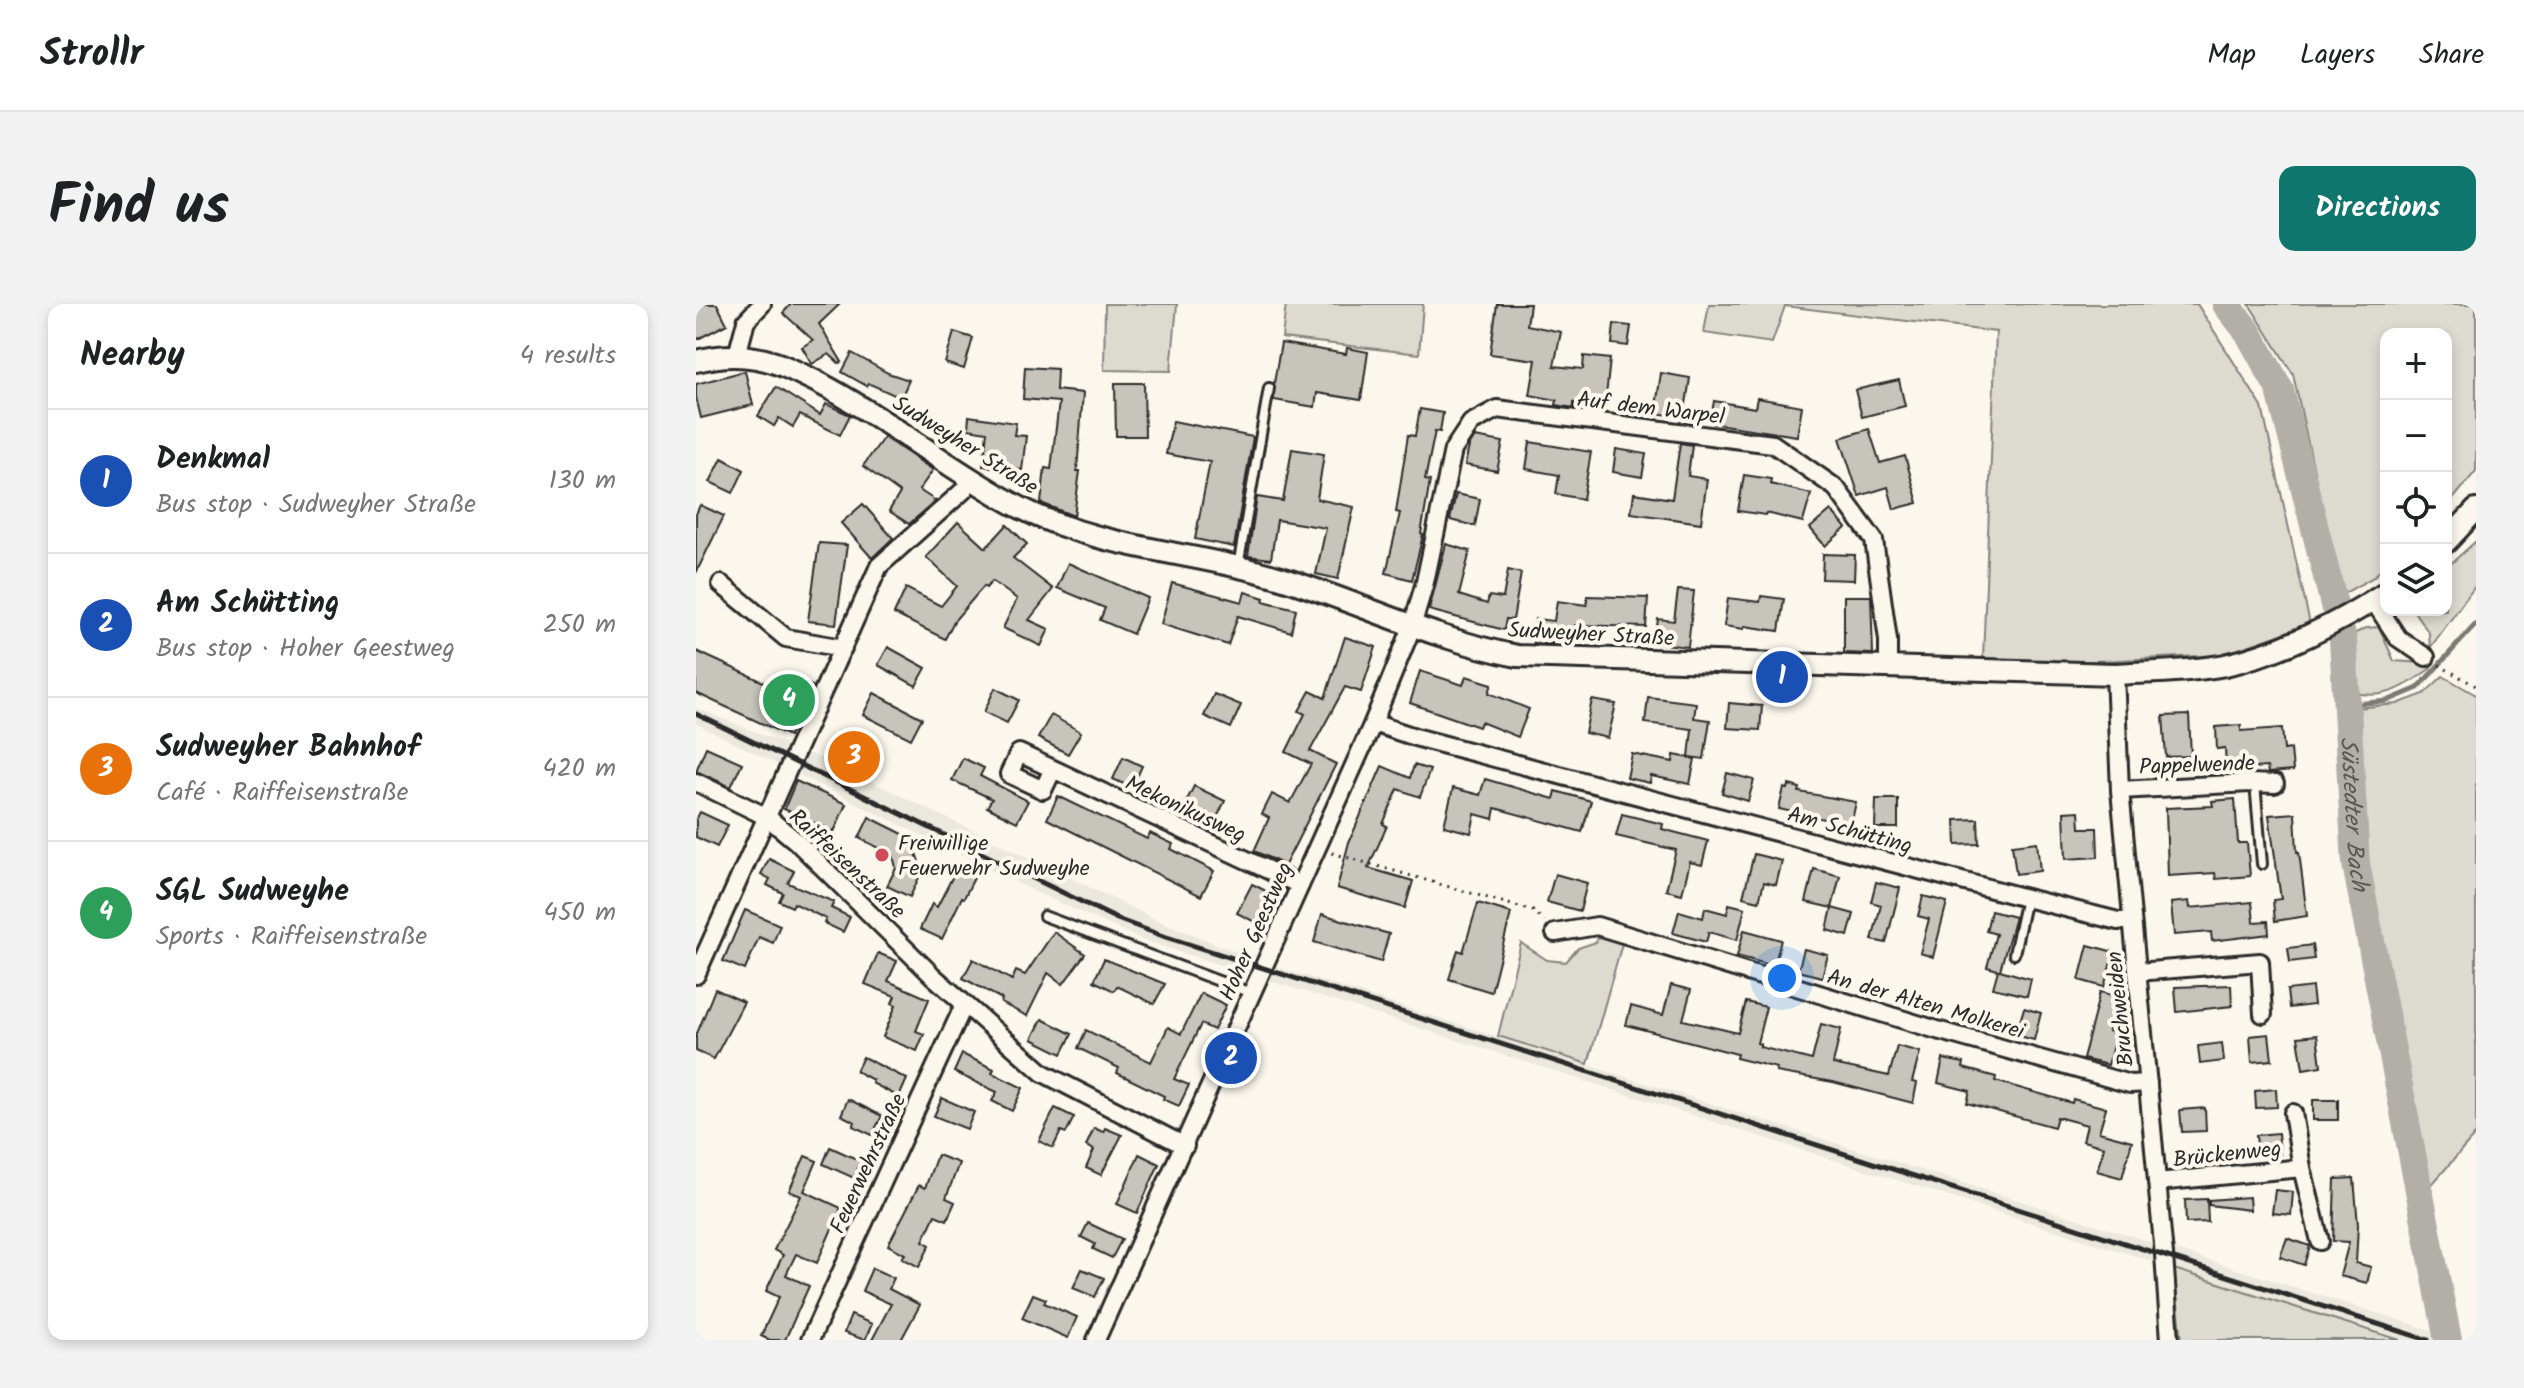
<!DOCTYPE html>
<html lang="en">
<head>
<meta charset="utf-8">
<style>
	body { margin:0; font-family:Kalam,sans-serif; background:#f2f2f2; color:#202124 }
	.controls { position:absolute; right:24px; top:24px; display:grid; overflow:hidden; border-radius:16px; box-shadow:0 4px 12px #0003 }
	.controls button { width:72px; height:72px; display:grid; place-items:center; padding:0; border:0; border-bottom:2px solid #e0e0e0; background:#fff; color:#202124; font:40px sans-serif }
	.you { position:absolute; left:1086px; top:674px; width:28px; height:28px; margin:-20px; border:6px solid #fff; border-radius:50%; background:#1a73e8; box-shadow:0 0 0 12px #1a73e833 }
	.badge { display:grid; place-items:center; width:52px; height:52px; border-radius:50%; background:#0f766e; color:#fff; font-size:26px; font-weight:700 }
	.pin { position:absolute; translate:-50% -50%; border:4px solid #fff; box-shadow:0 2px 8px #0006 }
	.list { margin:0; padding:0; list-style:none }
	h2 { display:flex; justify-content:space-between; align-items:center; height:104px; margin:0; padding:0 32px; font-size:34px }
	h2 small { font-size:26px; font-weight:400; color:#757577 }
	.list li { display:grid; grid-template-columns:52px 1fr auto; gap:24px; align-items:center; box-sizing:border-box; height:144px; padding:0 32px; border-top:2px solid #e0e0e0 }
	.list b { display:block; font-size:30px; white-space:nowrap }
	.list p { margin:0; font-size:26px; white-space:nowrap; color:#757577 }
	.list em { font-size:26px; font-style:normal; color:#757577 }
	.icon { flex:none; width:44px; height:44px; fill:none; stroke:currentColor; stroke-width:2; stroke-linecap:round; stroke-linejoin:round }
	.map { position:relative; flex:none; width:1780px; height:1036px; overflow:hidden; border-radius:16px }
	header { display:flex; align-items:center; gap:48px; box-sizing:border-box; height:112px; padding:0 40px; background:#fff; border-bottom:2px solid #e0e0e0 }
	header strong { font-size:38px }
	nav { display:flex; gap:44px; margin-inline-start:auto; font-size:28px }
	.intro { display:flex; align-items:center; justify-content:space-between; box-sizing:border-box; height:192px; padding:0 48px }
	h1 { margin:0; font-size:56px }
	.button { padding:20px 36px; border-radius:16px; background:#0f766e; color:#fff; font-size:28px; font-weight:700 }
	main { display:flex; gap:48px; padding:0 48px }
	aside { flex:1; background:#fff; border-radius:16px; box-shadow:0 4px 12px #0003 }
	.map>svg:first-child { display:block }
</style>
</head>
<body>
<header>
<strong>Strollr</strong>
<nav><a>Map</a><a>Layers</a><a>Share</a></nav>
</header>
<div class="intro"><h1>Find us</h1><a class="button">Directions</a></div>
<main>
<aside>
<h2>Nearby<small>4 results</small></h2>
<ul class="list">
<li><span class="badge" style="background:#1a4fb4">1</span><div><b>Denkmal</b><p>Bus stop · Sudweyher Straße</p></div><em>130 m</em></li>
<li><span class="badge" style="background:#1a4fb4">2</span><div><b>Am Schütting</b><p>Bus stop · Hoher Geestweg</p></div><em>250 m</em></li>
<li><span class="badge" style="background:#e8710a">3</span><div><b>Sudweyher Bahnhof</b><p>Café · Raiffeisenstraße</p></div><em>420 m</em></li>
<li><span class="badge" style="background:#2e9e5b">4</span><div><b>SGL Sudweyhe</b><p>Sports · Raiffeisenstraße</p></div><em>450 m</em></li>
</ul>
</aside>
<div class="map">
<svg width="1780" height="1036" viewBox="0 0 1780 1036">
	<rect width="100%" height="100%" fill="#fbf7ec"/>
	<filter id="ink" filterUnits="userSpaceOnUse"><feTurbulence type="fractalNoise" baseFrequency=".0125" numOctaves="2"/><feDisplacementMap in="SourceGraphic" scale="16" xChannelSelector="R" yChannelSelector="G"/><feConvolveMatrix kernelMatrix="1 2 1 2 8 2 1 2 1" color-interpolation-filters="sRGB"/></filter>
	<g filter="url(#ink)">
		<polygon fill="#ebe8de" points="0,404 137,459 461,616 565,658 1766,1036 1704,1036 449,637 344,590 0,420"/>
		<g fill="#dddad0" stroke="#84827e" stroke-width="2">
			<polygon points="409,0 481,0 475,67 408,66"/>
			<polygon points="590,0 727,0 723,50 586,34"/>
			<polygon points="1013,0 1501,0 1566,103 1614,320 1526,351 1360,359 1287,355 1300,28 1089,2 1076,39 1008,29"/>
			<polygon points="1553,0 1780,0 1780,167 1750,204 1750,30 1690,30 1690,261 1676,274 1645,291 1597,70"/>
			<polygon points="1780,237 1780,281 1734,344 1733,329 1717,306 1750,306 1750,264"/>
			<path d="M1683,323L1698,357L1728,359L1735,364C1711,382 1690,396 1659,389L1653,332L1670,324Z"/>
			<polygon points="1747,372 1780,391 1780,830 1731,886 1670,559 1660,436 1661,404 1701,400 1728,390"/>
			<polygon points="902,631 927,636 892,760 802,732 825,639 851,656 870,658 882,644 900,638"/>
			<polygon points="1478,965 1704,1036 1486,1036"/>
		</g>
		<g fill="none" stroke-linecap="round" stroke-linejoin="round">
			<polyline stroke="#7b7a75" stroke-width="5" points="1649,401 1691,397 1722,384 1780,320"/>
			<path stroke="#b1afa7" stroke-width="28" id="s1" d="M1530,0L1552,28L1584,86L1647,336L1660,560L1752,1036"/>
		</g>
		<g fill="#c7c4bc" stroke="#2b2b2b" stroke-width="2">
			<polygon points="7,0 21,0 31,20 0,36 0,4"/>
			<polygon points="95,0 144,0 123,20 146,58 143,59 133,50 116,60 106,43 117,36 87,9"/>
			<polygon points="801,0 834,0 831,21 865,28 858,62 887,65 888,52 914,55 909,102 878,98 878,104 860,101 861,96 834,91 840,56 794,50"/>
			<polygon points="918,20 935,22 932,42 916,40"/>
			<polygon points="258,28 277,34 268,65 249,59"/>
			<polygon points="585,39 650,50 651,44 672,48 665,96 621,89 619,103 578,96 578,79"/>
			<polygon points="156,49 192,69 213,76 205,94 172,79 171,82 146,68"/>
			<polygon points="329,63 361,65 360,86 387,89 381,167 384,167 378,212 345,199 349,164 355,165 363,98 327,95"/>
			<polygon points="49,67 57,101 5,114 0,93 0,80"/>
			<polygon points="965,69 994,74 988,113 959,109"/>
			<polygon points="1203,76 1209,102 1166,113 1159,86"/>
			<polygon points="419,79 448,79 449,132 420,132"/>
			<polygon points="80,83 124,111 130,100 154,111 144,131 104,111 97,123 83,114 78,122 62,112"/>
			<polygon points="1061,94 1106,102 1101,132 1014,119 1018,97 1059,104"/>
			<polygon points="724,105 747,109 744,128 739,127 729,176 734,177 725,230 727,231 716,276 690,269 704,209 700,208 712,131 719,132"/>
			<polygon points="273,112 320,119 318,131 330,132 326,166 287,162 291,128 272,125"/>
			<polygon points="477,117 557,133 538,243 499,235 514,158 470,150"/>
			<polygon points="1173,125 1184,159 1209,152 1222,199 1198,205 1192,183 1163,192 1144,134"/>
			<polygon points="188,133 237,166 223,186 240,197 213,220 193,207 204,189 167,162"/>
			<polygon points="779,133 807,138 801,167 769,161 773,142"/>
			<polygon points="834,138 895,148 887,195 860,190 863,171 830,165"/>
			<polygon points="984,139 996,141 992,172 1011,175 1005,219 935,209 938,189 976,195"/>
			<polygon points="596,145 628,150 621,195 658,203 642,275 620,270 630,224 581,216 575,255 552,252 561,193 587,197"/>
			<polygon points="920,145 950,150 946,173 917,168"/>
			<polygon points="26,154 48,166 37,189 14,178"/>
			<polygon points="1048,171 1075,175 1074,180 1115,190 1107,218 1070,209 1069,211 1042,207"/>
			<polygon points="760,190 784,195 779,222 754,216"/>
			<polygon points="167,200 197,234 176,254 145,219"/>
			<polygon points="4,201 28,212 0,269 0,210"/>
			<polygon points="1135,206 1150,224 1129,242 1114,224"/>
			<polygon points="262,218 290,244 311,221 331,240 317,254 357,285 333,316 353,325 345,342 307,324 321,295 296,277 290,284 288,282 258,317 249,335 198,310 210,284 245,302 261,282 230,253"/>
			<polygon points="123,239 151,241 140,320 112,317"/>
			<polygon points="750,240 774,247 763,291 791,300 793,292 807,294 812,266 825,269 817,316 810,315 808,326 733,306"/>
			<polygon points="1127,250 1159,251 1158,276 1126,275"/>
			<polygon points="372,259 452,294 437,330 404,316 409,304 361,284"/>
			<polygon points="476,279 546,298 549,288 568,294 567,297 600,305 595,328 542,312 532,341 465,320"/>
			<polygon points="982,286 998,287 992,343 959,339 962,315 978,317"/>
			<polygon points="891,292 952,294 950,323 879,321 878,327 858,325 856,340 837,339 839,315 858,317 861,297 891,301"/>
			<polygon points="1065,292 1088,295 1083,327 1048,322 1048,325 1028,322 1032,294 1064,298"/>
			<polygon points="1148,292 1175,292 1177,350 1148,349"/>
			<polygon points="649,333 680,343 665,388 649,383 614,447 640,460 589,561 558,547 573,514 566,510 576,490 594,499 615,460 590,448 609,410 603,407 614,387 629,394"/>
			<polygon points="192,343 230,364 220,382 182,361"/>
			<polygon points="0,347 87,387 94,372 116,382 93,432 0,389"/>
			<polygon points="724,367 767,381 770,372 796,380 793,389 833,405 822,433 785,418 783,423 714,399"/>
			<polygon points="299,384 323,396 311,419 288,408"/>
			<polygon points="178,389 226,414 215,435 167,411"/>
			<polygon points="518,390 545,401 535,424 508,412"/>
			<polygon points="952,393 1000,399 998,414 1014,416 1008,455 993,453 996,425 949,419"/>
			<polygon points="896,396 920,400 912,434 889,429"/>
			<polygon points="1033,399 1066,402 1064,426 1031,424"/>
			<polygon points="355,411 385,428 372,450 342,434"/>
			<polygon points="1493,411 1495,452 1470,453 1467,412"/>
			<polygon points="1545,421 1545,427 1586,424 1588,446 1595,445 1597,467 1572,469 1571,463 1530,466 1529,444 1521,445 1520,423"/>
			<polygon points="140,438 164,449 158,462 134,451"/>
			<polygon points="10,443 46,459 35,483 0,467"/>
			<polygon points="936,450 977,458 978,451 999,455 994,480 955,472 954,479 931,474"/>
			<polygon points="427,453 446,462 436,484 417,475"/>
			<polygon points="267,454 288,464 284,472 332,497 321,518 291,503 296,495 256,476"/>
			<polygon points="718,461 734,466 724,493 702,485 687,520 691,522 672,564 717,577 709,604 641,584 653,538 686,462 714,474"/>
			<polygon points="1031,469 1058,476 1052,497 1026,489"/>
			<polygon points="789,475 858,495 860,487 895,497 886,528 799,504 797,515 779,510 775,529 748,522 757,484 784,491"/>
			<polygon points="100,477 150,500 138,528 88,505"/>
			<polygon points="1093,481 1104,484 1103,488 1160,498 1155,521 1083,505 1088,484 1092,485"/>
			<polygon points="498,482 529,497 516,524 485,508"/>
			<polygon points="362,492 451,535 454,529 477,540 475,545 518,567 505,592 351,515"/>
			<polygon points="1180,495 1202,495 1202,524 1179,524"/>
			<polygon points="1539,495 1542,539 1551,539 1554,572 1520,575 1519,569 1472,572 1470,504 1517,502 1516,497"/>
			<polygon points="1383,507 1384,524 1401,524 1402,553 1370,555 1368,508"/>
			<polygon points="4,508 32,521 21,543 0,533 0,516"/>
			<polygon points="1599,509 1601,548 1603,548 1611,612 1579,617 1577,596 1585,595 1573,511"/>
			<polygon points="926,510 967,520 966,525 1012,537 1006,561 994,558 986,590 970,586 980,546 920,532"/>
			<polygon points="173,513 215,534 226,567 214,593 191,582 200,564 197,551 163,534"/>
			<polygon points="1282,515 1283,540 1260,541 1259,516"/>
			<polygon points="1341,538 1344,567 1320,570 1316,541"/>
			<polygon points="1058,550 1086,557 1080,581 1068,578 1063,597 1047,593"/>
			<polygon points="73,555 98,567 92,579 138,598 135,604 154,613 147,628 128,619 130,615 98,599 96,603 83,597 87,589 71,581 74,575 65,570"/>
			<polygon points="261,564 279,572 268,594 266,593 246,635 224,625 236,600 241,603"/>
			<polygon points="1118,565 1144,572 1136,604 1110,598"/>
			<polygon points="859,570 891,579 884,607 851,598"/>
			<polygon points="1180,578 1204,584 1190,639 1176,636 1185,601 1175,598"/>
			<polygon points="556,580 578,591 563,620 541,609"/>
			<polygon points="1227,592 1251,598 1237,653 1224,649 1233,615 1222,612"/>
			<polygon points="1493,597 1494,604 1556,598 1558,618 1572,617 1573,630 1516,637 1515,628 1478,631 1475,599"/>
			<polygon points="782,599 815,609 795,688 753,675 762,646 767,648"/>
			<polygon points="1033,600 1049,604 1041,636 1013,628 1010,638 977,629 983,607 1007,614 1009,604 1031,610"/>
			<polygon points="1136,604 1158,610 1152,632 1131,626"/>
			<polygon points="49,606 84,621 77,639 63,633 49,666 27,657"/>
			<polygon points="1295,607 1319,613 1304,666 1335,675 1331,692 1297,684 1302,666 1291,663 1300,630 1290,627"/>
			<polygon points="626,610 693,630 685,658 618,638"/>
			<polygon points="1048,626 1085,636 1078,662 1041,652"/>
			<polygon points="358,628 389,650 367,680 352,669 331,712 305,699 306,695 267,674 277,655 316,676 320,667 329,671"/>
			<polygon points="1392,641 1418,648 1408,683 1383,676"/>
			<polygon points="1616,641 1618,655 1594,658 1592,644"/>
			<polygon points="1108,645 1132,651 1126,673 1102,667"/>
			<polygon points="182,649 201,657 192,677 233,695 220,727 228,730 221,747 187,733 200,701 196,699 199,692 169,680"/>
			<polygon points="408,655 469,680 458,700 421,682 418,687 398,677"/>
			<polygon points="975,681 995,686 987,716 1042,729 1050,698 1070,703 1061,739 1064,740 1064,743 1116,756 1125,720 1145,725 1137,760 1193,772 1201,742 1224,748 1216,778 1221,779 1217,799 1137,778 1080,768 1081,764 1040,754 1041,750 930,721 935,702 967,711"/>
			<polygon points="1535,681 1536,702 1481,708 1479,683"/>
			<polygon points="1616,683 1618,701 1593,704 1591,686"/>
			<polygon points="19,685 48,698 18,755 0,747 0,732"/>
			<polygon points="1404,688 1420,692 1412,727 1420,729 1412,761 1387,755"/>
			<polygon points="505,689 530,701 518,726 505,720 478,775 493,781 483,802 467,795 468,792 421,769 423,764 382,744 390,726 455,758 472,723 485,730"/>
			<polygon points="1328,704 1345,709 1338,736 1320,731"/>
			<polygon points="346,715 376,730 366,750 336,735"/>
			<polygon points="1573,730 1576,756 1556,758 1554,732"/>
			<polygon points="1621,731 1625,762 1607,765 1602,733"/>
			<polygon points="1526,739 1528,757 1504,760 1502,742"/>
			<polygon points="266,750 298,765 296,769 327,784 316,807 296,797 301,788 258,768"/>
			<polygon points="167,753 211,775 203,793 176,779 177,776 160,767"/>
			<polygon points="1247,755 1268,759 1267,764 1300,773 1299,777 1376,799 1377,795 1410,804 1403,828 1436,837 1426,874 1401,867 1408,843 1387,837 1391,821 1361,813 1358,823 1271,799 1274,787 1242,779"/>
			<polygon points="1580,785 1581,803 1560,804 1559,787"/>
			<polygon points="246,794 278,808 271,825 238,812"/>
			<polygon points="152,795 186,812 176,831 157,822 159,818 145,811"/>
			<rect x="1617" y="796" width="25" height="20"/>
			<polygon points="359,804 378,813 370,829 365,827 357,844 343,837"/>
			<polygon points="1509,804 1510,827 1486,828 1484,806"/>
			<polygon points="398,824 407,828 409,824 426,831 405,871 390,864 398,846 390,842"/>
			<polygon points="1582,829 1584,850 1562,852 1560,831"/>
			<polygon points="134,843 165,857 158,874 127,860"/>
			<polygon points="443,850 463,860 441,909 421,900"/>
			<polygon points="241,851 263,859 250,894 259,898 251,916 239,911 227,937 234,941 223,963 206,954 209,950 192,941 223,881 229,884"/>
			<polygon points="109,852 121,857 108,887 145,904 121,959 100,950 90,971 113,982 89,1036 74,1036 65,1032 83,993 70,987 87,951 78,946 105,892 93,887"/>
			<polygon points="1658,874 1662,921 1660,959 1675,963 1671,979 1644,972 1653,938 1637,937 1639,875"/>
			<polygon points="1579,886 1597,888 1595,911 1576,909"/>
			<polygon points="1553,893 1554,906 1513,901 1513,896"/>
			<polygon points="1511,895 1512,918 1490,919 1489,896"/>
			<polygon points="392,919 426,935 416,954 397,945 399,940 385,933"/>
			<polygon points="1591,934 1614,942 1608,961 1584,953"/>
			<polygon points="176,964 198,974 193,985 224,1001 205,1036 176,1036 195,1000 166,987"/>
			<polygon points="386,965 408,974 399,993 377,984"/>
			<polygon points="337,990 350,995 348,999 381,1013 372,1034 326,1014"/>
			<polygon points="155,1011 176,1020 169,1036 148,1029"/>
		</g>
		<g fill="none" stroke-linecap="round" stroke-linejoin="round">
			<defs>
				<g id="service">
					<polyline points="542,263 573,84"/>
					<polyline points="1559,479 1566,560"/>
					<polyline points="348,612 555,689"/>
					<polyline points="1318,650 1330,594"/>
				</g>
				<g id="minor">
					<polyline points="41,51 50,17 66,0"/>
					<polyline points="25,280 90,334 147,344"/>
					<polyline points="1677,296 1702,334 1730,353"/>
					<polyline points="1419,370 1424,486 1468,951 1474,1036"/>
					<polyline points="677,419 719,433 1330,594 1422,617 1436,617"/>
					<polyline points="357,465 347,486 313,470 323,449 604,581"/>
					<polyline points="0,478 71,513 100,537 237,672 347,769 489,842"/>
					<polyline points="1424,486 1554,479 1579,480"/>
					<polyline points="859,629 901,622 1241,726 1434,780 1452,779"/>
					<polyline points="1441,668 1564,658 1567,710"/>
					<polyline points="0,671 183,262 268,186 274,175"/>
					<polyline points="1597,809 1606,864"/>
					<polyline points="1461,878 1606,864 1624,937"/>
					<polyline points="114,1036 268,701"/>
					<polyline points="400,1036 677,419 716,323 729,278 757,146 775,119 801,105 1077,140 1140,184 1178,236 1192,336 1192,364"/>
				</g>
				<g id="tertiary">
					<path d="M0,57C20,52 40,50 60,54C84,58 105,70 127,81C195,117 255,167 323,203C405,246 498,247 585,274C665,299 739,336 821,352L1419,370C1455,368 1493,368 1529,361C1584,349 1643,319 1690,288"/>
					<polyline points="1750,238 1780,206"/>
				</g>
			</defs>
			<use href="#service" stroke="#2b2b2b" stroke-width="14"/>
			<use href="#minor" stroke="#2b2b2b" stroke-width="22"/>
			<use href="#tertiary" stroke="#2b2b2b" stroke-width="26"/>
			<g stroke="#2b2b2b" stroke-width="3" stroke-dasharray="2 6" stroke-linecap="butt">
				<polyline points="1743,361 1780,382"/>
				<polyline points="636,549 837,607 848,617"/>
			</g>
			<use href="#service" stroke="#fbf7ec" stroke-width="8"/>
			<use href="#minor" stroke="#fbf7ec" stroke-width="16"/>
			<use href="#tertiary" stroke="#fbf7ec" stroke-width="20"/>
			<polyline stroke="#2b2b2b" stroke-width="5" points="0,410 421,615 467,632 1732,1036"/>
		</g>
	</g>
	<circle fill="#d1495b" stroke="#fbf7ec" stroke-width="3" cx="186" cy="551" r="8"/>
	<g text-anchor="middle" stroke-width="8" stroke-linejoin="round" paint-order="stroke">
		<g font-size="22" fill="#2b2b2b" stroke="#fbf7ec">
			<text transform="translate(955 103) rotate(7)" y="8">Auf dem Warpel</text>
			<text transform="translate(270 140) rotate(32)" y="8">Sudweyher Straße</text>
			<text transform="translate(895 329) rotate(3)" y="8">Sudweyher Straße</text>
			<text transform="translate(1501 460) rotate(-2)" y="8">Pappelwende</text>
			<text transform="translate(490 504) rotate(25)" y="8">Mekonikusweg</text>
			<text transform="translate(1154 525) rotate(15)" y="8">Am Schütting</text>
			<text transform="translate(152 559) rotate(43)" y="8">Raiffeisenstraße</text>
			<text transform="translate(559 627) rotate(-66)" y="8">Hoher Geestweg</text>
			<text transform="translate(1230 699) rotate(16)" y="8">An der Alten Molkerei</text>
			<text transform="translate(1423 705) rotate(-96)" y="8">Bruchweiden</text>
			<text transform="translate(1531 849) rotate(-6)" y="8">Brückenweg</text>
			<text transform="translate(171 859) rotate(-65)" y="8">Feuerwehrstraße</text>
		</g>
		<g font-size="22" fill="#2b2b2b" stroke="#fbf7ec" text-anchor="start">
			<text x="202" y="546">Freiwillige<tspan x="202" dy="25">Feuerwehr Sudweyhe</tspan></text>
		</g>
		<g font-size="24" font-style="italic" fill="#5a5956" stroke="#fbf7ec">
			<text dy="8" stroke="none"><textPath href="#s1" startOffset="534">Süstedter Bach</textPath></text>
		</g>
	</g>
</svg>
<div class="controls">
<button>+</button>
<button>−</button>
<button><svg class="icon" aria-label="locate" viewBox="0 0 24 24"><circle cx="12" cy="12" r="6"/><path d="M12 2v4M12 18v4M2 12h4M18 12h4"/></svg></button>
<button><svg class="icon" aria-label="layers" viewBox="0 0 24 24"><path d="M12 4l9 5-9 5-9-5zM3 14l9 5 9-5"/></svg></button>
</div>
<div class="you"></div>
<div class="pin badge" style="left:1086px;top:373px;background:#1a4fb4">1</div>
<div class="pin badge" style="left:535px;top:754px;background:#1a4fb4">2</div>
<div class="pin badge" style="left:158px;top:453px;background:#e8710a">3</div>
<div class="pin badge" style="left:93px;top:396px;background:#2e9e5b">4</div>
</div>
</main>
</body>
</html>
